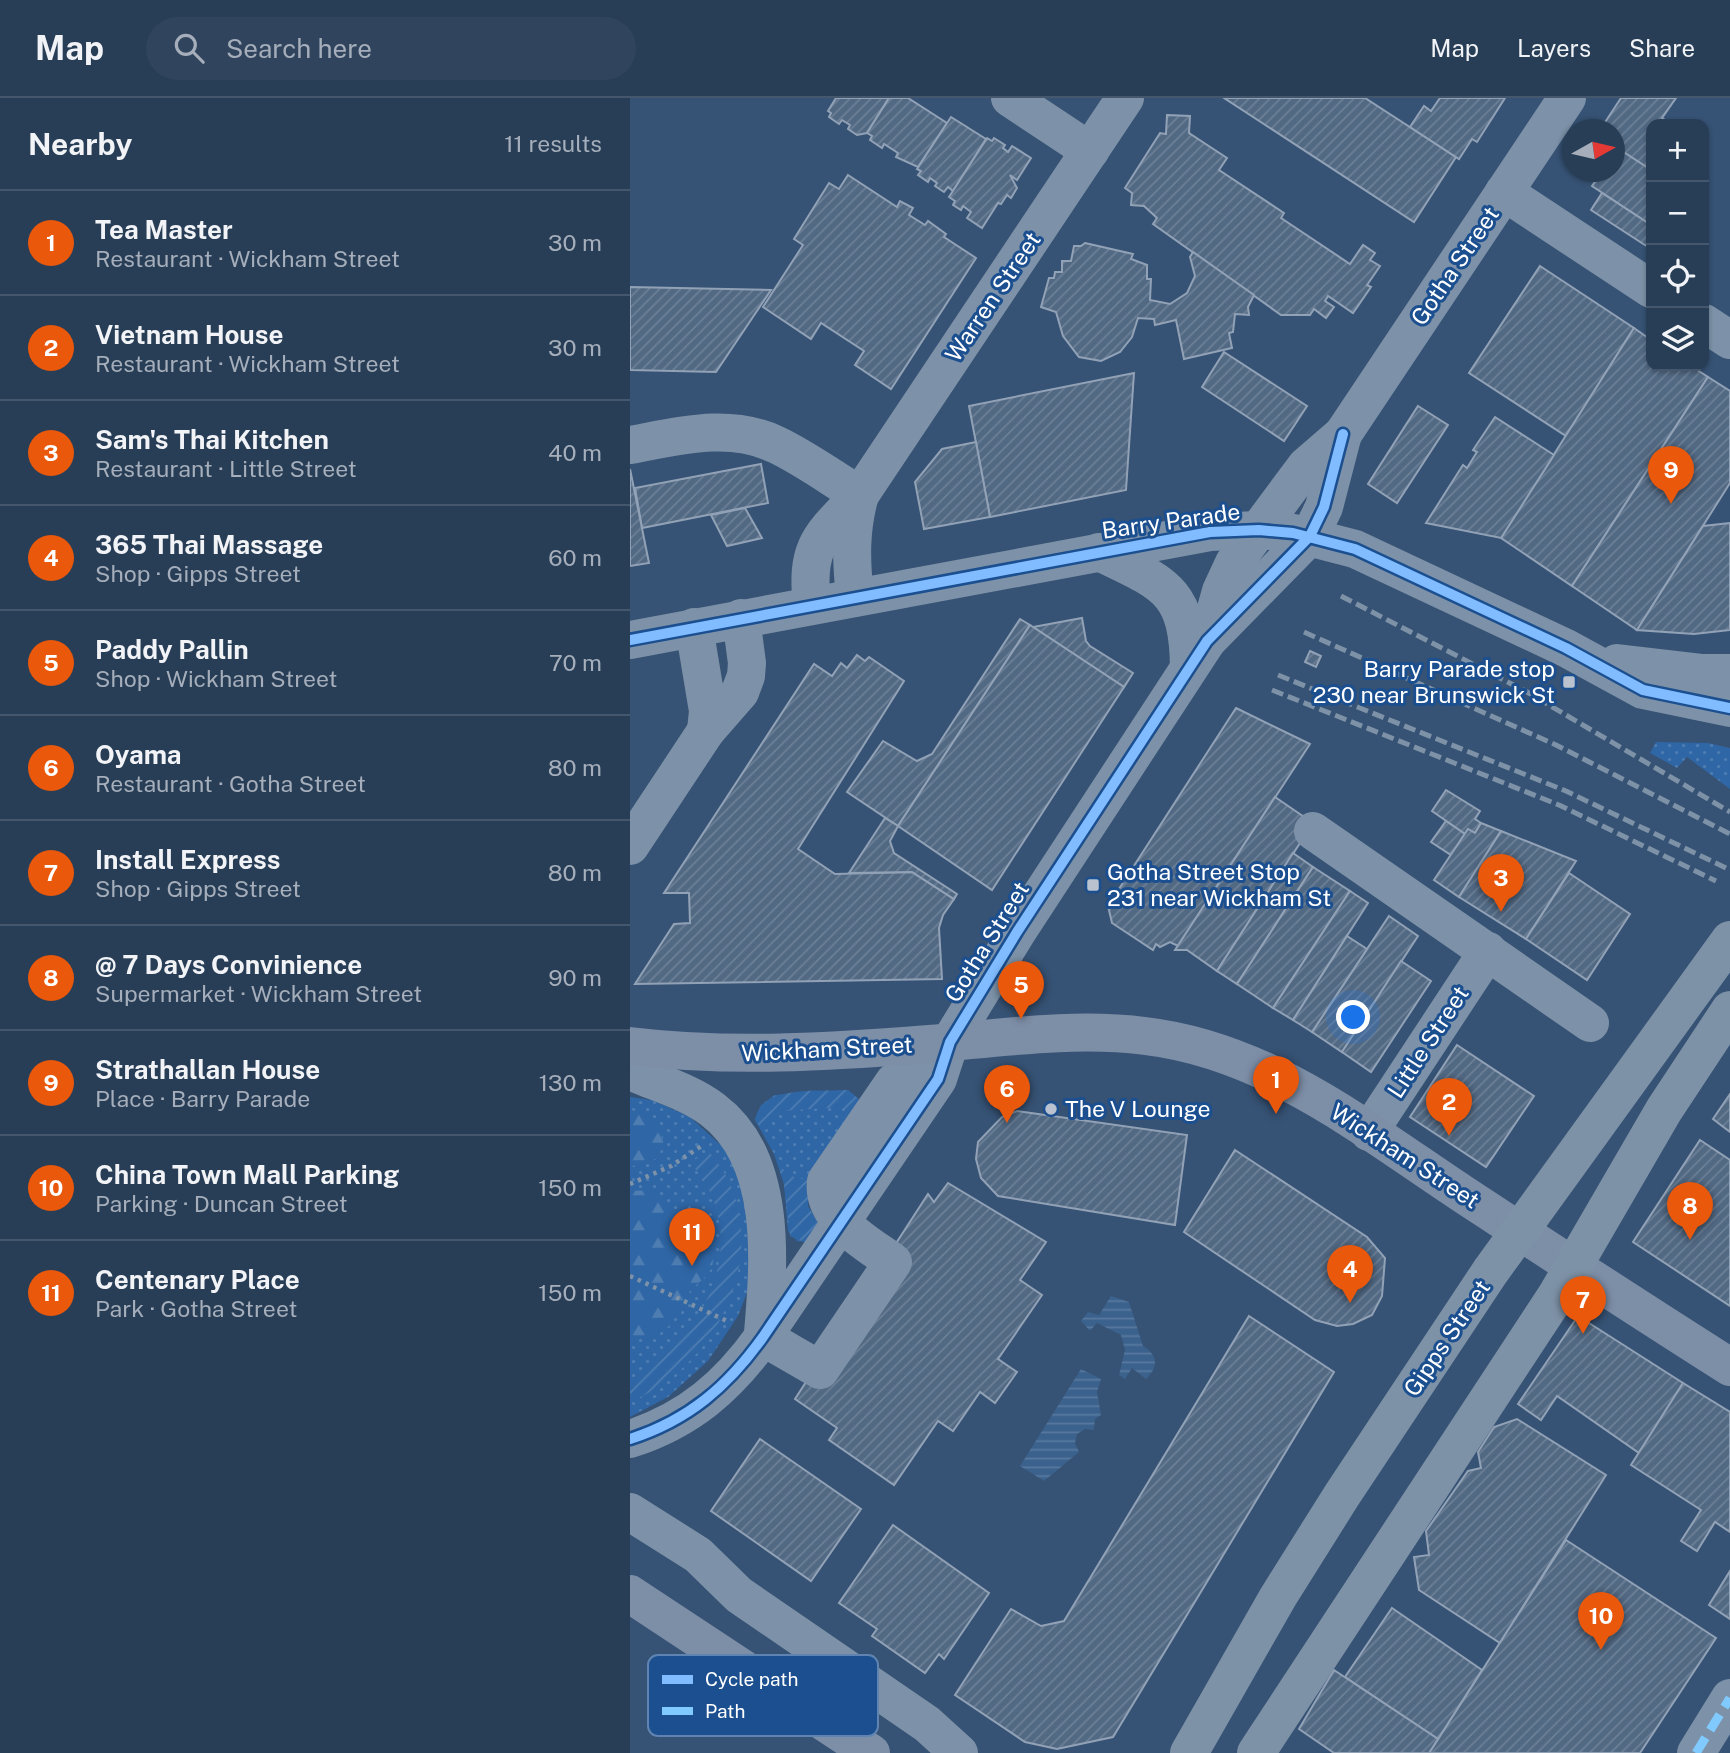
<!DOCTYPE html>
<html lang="en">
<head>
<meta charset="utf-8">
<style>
	body { margin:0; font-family:"Public Sans",sans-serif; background:#30455d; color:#f1f3f6 }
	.controls { position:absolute; right:21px; top:21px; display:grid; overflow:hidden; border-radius:14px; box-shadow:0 2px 5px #0004 }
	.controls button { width:63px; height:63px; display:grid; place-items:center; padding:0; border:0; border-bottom:2px solid #44576d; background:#283e57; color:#f1f3f6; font:35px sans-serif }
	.compass { position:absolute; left:932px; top:21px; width:63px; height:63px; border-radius:50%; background:#283e57; box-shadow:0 2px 5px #0004; rotate:82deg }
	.you { position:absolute; left:724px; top:920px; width:24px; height:24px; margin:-18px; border:5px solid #fff; border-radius:50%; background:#1a73e8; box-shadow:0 0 0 10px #1a73e833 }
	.badge { display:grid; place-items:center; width:46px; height:46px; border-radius:50%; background:#ea580c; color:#fff; font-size:23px; font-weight:700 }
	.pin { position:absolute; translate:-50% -58px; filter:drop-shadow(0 2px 4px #0008) }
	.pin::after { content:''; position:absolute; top:37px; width:24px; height:21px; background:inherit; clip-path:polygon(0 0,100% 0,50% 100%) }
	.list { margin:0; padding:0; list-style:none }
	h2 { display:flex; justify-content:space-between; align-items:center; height:91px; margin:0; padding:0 28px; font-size:30px }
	h2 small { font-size:23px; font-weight:400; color:#a5aeba }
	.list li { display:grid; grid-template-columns:46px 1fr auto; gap:21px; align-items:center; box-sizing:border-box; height:105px; padding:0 28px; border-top:2px solid #44576d }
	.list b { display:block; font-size:26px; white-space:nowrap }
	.list p { margin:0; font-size:23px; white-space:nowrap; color:#a5aeba }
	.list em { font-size:23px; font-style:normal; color:#a5aeba }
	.icon { flex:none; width:38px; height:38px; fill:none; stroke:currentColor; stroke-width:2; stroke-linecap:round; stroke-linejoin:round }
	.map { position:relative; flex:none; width:1100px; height:1655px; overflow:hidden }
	header { display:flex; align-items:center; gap:42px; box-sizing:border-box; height:98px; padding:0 35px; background:#283e57; border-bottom:2px solid #44576d }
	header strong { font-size:33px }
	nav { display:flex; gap:38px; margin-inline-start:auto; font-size:24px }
	.search { width:490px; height:63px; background:#30455d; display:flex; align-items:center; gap:18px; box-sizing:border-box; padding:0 24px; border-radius:38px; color:#a5aeba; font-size:26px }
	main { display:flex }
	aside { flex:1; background:#283e57 }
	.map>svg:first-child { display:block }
</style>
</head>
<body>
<header>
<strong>Map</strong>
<div class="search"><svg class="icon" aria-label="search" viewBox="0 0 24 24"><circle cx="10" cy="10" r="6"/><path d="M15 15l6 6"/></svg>Search here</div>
<nav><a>Map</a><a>Layers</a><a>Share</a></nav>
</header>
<main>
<aside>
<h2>Nearby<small>11 results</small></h2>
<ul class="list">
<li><span class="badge">1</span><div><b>Tea Master</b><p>Restaurant · Wickham Street</p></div><em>30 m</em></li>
<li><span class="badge">2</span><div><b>Vietnam House</b><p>Restaurant · Wickham Street</p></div><em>30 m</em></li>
<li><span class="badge">3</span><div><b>Sam's Thai Kitchen</b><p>Restaurant · Little Street</p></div><em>40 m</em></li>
<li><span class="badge">4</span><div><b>365 Thai Massage</b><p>Shop · Gipps Street</p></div><em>60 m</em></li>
<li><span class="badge">5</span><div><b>Paddy Pallin</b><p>Shop · Wickham Street</p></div><em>70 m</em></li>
<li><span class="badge">6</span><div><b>Oyama</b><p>Restaurant · Gotha Street</p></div><em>80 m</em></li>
<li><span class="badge">7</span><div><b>Install Express</b><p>Shop · Gipps Street</p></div><em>80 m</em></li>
<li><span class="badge">8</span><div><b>@ 7 Days Convinience</b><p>Supermarket · Wickham Street</p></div><em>90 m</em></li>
<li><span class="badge">9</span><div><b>Strathallan House</b><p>Place · Barry Parade</p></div><em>130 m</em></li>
<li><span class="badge">10</span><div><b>China Town Mall Parking</b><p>Parking · Duncan Street</p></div><em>150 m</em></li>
<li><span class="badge">11</span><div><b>Centenary Place</b><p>Park · Gotha Street</p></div><em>150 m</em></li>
</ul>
</aside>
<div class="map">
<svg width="1100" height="1655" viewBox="0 0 1100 1655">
	<defs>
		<pattern id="grass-dots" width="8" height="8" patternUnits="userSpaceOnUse" patternTransform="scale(1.75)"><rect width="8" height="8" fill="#2f66a5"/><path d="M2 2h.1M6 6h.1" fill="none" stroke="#4e7db2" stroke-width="1.8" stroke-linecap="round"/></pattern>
		<pattern id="forest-firs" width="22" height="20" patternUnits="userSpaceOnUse" patternTransform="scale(1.75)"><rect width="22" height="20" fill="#2f66a5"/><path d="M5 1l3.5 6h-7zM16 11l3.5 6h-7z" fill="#4e7db2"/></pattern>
		<pattern id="garden-furrows" width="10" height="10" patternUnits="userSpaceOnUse" patternTransform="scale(1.75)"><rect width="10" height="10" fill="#2f66a5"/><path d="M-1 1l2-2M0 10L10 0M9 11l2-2" fill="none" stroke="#4e7db2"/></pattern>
		<pattern id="water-rules" width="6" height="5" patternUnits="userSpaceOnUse" patternTransform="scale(1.75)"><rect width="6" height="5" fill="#3b618d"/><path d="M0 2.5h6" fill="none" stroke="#58799e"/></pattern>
		<pattern id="building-hatch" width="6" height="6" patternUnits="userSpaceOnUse" patternTransform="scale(1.75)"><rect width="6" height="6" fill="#526984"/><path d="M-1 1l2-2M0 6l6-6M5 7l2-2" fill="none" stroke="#6c8096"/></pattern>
	</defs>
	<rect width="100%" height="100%" fill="#365274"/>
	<g fill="url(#grass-dots)">
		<polygon points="1026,644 1078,645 1100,650 1100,691 1057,659 1047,670 1020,655"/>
		<polygon points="218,992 230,1002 178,1090 178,1108 190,1129 168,1144 158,1133 154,1086 144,1056 125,1022 131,1007 145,997"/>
		<polygon points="0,999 22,1002 60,1019 94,1050 118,1094 123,1179 108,1218 78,1263 38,1299 0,1319"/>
	</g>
	<g fill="url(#forest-firs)">
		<polygon points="0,1012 18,1015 31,1036 34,1047 26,1061 0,1069"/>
		<path d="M20,1092C28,1096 31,1105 38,1111C45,1116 55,1116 63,1121C77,1129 87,1152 82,1168C78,1181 65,1185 58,1196C40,1228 40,1238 0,1242V1093Z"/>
	</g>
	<g fill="url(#garden-furrows)">
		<path d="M218,992L230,1002L221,1016L213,1009L149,1013L140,1018L132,1032L125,1022C132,986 189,994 218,992Z"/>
		<path d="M78,1053C120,1097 120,1166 92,1218L73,1209C99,1163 98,1104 60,1065Z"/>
		<polygon points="148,1067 165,1080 181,1082 178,1108 190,1129 175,1145 160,1138 154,1086"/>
		<path d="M71,1213L90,1222C71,1258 38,1288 0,1304V1282L37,1257Z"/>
	</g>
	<g fill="url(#water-rules)">
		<path d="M481,1198L499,1204L513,1248C528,1257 529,1269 516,1281L502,1270L495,1281L489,1277L495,1252L491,1237L467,1225L460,1233L451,1223L458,1214L469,1217Z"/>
		<polygon points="451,1271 471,1281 467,1294 471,1317 465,1321 464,1332 455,1331 447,1336 445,1345 449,1354 414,1383 390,1368"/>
	</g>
	<g fill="url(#building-hatch)" stroke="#92a2b6" stroke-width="2">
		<polygon points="206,0 259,0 237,35 227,37 218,31 220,27 212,22 209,26 199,19 201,15 198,13"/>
		<polygon points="259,0 278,0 317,25 288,69 266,59 268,55 254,46 252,50 240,42 242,38 237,35"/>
		<polygon points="594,0 735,0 826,59 784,124"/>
		<polygon points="810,0 875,0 847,44 842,41 829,61 780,29 794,8 801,13"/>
		<polygon points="991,0 1046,0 1032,20 1042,26 1021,26 1021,72 984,48 984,32 970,32"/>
		<polygon points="537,17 560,18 559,35 597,60 589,72 654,115 651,120 720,166 733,147 745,155 740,162 750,168 737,187 741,189 723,215 698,198 695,203 704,209 696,220 684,211 680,217 651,217 523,126 527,120 514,108 501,107 502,95 495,90 530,35 536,36"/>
		<polygon points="321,19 356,41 323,93 318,89 314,94 305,88 307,85 300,80 298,84 288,77 291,73 287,71"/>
		<polygon points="357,40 362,43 364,40 375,47 373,50 378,54 382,48 401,60 387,82 380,77 387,90 381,100 377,97 371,106 368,105 352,130 337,120 341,114 333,108 331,112 323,107 325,103 319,99"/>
		<polygon points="989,51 1021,72 1021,127 962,88 972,74 984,74 984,58"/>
		<polygon points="218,77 267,109 270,103 283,110 279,117 295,127 298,123 316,136 314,139 346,160 261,291 225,267 234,253 191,225 181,241 133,209 173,147 164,141 199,85 209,91"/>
		<polygon points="972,95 1021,127 1021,151 961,112"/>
		<polygon points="455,145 503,156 501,161 517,167 517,181 521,181 520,202 540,206 557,195 565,178 560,159 563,154 624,197 618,209 619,217 605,216 603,234 599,235 602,250 554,261 546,222 525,227 524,221 508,220 502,239 490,254 471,263 449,259 433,238 426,214 411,209 419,180 424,180 425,174 432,174 432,163 441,163 444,148 451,148"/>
		<polygon points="910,168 1004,230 936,338 839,275"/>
		<polygon points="0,189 141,192 86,274 0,272"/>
		<polygon points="1004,230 1021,242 1021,268 1061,268 1078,279 942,488 871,440"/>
		<polygon points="594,254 677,308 654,343 572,289"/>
		<polygon points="504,275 496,392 360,419 339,308"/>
		<polygon points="1078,279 1100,293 1100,385 1007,532 942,488"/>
		<polygon points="788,308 818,327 767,405 738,386"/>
		<polygon points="865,319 924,357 871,440 796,425 833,367 837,370 847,354 843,352"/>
		<polygon points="346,344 360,419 294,431 285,384 312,351"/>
		<polygon points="131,366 138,405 12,430 5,390"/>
		<polygon points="0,371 19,465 0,468"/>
		<polygon points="115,410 132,440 97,448 81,417"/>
		<polygon points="1100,425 1100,532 1064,536 1007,532 1073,428"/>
		<polygon points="452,520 456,543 460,548 503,575 494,589 403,529"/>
		<polygon points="390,521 400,527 268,728 217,694 253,643 287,663 302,656"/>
		<polygon points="400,527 494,589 362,792 268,728"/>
		<polygon points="680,553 691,558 686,569 675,564"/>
		<polygon points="227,557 235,563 239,559 274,583 168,751 205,776 282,774 324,801 313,817 309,830 312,881 5,886 44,826 60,825 59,795 34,795 184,566 202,578 211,565 217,570"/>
		<polygon points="606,610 680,646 548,848 540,844 530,849 526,846 523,852 482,825 478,808"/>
		<polygon points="816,692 850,713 845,721 851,725 845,735 838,731 835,736 802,713"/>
		<polygon points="645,699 683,725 587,873 557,852 545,852"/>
		<polygon points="255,720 268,728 260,743 264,755 327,796 324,801 282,774 219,775"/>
		<polygon points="816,723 835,736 821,757 801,744"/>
		<polygon points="851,725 871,733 829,799 804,782 838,731 845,735"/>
		<polygon points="871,733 946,763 896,841 829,799"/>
		<polygon points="663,755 683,769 607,886 587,873"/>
		<polygon points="683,769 720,793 643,910 607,886"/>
		<polygon points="939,775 1000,816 957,882 896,841"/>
		<polygon points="720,793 738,805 663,922 643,910"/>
		<polygon points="759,818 788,838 712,954 682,934"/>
		<polygon points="717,838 737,851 682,934 663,922"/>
		<polygon points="771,863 801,883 741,974 712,954"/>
		<polygon points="827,947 904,998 856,1069 780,1019"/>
		<polygon points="1100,996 1100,1034 1083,1021"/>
		<polygon points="387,1013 557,1037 545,1127 368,1098 351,1080 346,1061 348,1044 372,1019"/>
		<polygon points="1070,1042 1100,1062 1100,1208 1003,1144"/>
		<polygon points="605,1052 737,1139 755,1160 752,1198 742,1217 723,1226 707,1228 685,1222 554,1134"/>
		<polygon points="318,1085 416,1144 390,1182 412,1197 368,1261 387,1274 365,1305 350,1294 323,1333 308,1323 264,1387 199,1342 207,1330 165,1301 298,1096 304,1104"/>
		<polygon points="619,1218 704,1274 483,1639 427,1651 395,1644 325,1597 381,1511 411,1528 434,1523"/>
		<polygon points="948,1218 1053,1285 1009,1355 927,1298 911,1322 888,1306"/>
		<polygon points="1053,1285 1100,1314 1100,1434 1085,1424 1067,1453 1051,1443 1071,1412 1001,1367"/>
		<polygon points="887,1321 976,1377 870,1545 789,1492 784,1459 799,1457 796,1433 838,1373 851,1370 848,1354 864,1329"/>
		<polygon points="130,1341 231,1411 181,1483 81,1413"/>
		<polygon points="263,1427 359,1495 314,1561 309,1556 295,1575 242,1538 247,1531 209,1505"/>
		<polygon points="936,1442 1086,1540 1010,1655 799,1655"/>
		<polygon points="1100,1473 1100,1521 1079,1507"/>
		<polygon points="762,1510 852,1572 808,1641 715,1579"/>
		<polygon points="704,1572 808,1641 799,1655 704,1655 669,1631"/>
	</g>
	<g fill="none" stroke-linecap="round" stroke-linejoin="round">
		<g stroke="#7d92a8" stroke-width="4.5" stroke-dasharray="3.5 5" stroke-linecap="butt">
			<polyline points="0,1086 41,1068 73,1047"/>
			<polyline points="0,1178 97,1223"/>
		</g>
		<g stroke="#7d92a8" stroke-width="38">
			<polyline points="380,0 460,53"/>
			<polyline points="874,94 1021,191"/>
			<polyline points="1074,225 1100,242"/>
			<path d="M0,347C49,338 100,324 147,347C176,361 203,381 230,397"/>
			<path d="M469,454C535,486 558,491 559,570"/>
			<path d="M225,499C221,463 220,432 230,397"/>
			<path d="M182,507C175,447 191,438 230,397L495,0"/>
			<polyline points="64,529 78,613 76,633"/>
			<polyline points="0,542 580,434 629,432 663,435 725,451 936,550 1013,592 1100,610"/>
			<polyline points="577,543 591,493 604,465 676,368 713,336 937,0"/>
			<polyline points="987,565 1073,575 1100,575"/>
			<polyline points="683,733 960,925"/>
			<polyline points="0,748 76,633 110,594 116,578 117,565 111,520"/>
			<path d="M0,973C27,985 60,994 83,1012C148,1061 139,1165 133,1235"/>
			<polyline points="739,1034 858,853"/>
			<path d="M133,1239L190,1272L263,1164C237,1145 191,1121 196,1083L264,984L320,944"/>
			<path d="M0,1341C59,1322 98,1288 133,1239L308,981L320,944L387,834L577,543L680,438L694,409L713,336"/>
			<polyline points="0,1414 68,1457 109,1497 297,1626 329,1655"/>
			<polyline points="1066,1655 1100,1600"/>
		</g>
		<g stroke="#7d8ea7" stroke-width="38">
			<path d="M0,948C99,960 200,954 299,946C370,940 444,929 515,938C643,953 743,1038 848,1106C932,1161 1015,1215 1100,1269"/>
			<polyline points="0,1496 241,1655"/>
		</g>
		<g stroke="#7e92a7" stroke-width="38">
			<polyline points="559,1655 648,1499 712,1397 860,1174 1100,842"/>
			<polyline points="626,1655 926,1198 1034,1012 1100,912"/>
		</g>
		<g stroke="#7e92a7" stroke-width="5" stroke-dasharray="12 5" stroke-linecap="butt">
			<polyline points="711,498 897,594 1100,714"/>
			<polyline points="674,534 926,647 1100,736"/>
			<polyline points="648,577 936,693 1096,770"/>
			<polyline points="642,592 929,707 1086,783"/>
		</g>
		<polyline stroke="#80caff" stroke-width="9" stroke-dasharray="18 9" stroke-linecap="butt" points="1066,1655 1100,1600"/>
		<defs>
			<g id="cycleway">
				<polyline points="0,542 580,434 629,432 663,435 725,451 936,550 1013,592 1100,610"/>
				<path d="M0,1341C59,1322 98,1288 133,1239L308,981L320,944L387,834L577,543L680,438L694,409L713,336"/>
			</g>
		</defs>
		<use href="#cycleway" stroke="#1b4f8f" stroke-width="15"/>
		<use href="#cycleway" stroke="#80bcff" stroke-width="10"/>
	</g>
	<g fill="#b9c2ce" stroke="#1b4f8f" stroke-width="2.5">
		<rect x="932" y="577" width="14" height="14" rx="3.5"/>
		<rect x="456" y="780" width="14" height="14" rx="3.5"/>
		<circle cx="421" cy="1011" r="7"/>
	</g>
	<g text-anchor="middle" stroke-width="6" stroke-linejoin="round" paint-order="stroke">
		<g font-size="23" fill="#fff" stroke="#1b4f8f">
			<text transform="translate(825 168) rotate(-56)" y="8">Gotha Street</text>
			<text transform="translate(363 199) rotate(-56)" y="8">Warren Street</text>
			<text transform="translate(541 423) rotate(-8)" y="8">Barry Parade</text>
			<text transform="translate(357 844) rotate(-58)" y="8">Gotha Street</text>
			<text transform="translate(798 944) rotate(-57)" y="8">Little Street</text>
			<text transform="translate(197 951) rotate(-3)" y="8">Wickham Street</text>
			<text transform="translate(775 1058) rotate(33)" y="8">Wickham Street</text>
			<text transform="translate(817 1240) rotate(-56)" y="8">Gipps Street</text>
		</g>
		<g font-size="23" fill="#fff" stroke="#1b4f8f" text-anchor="start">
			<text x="925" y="579" text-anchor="end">Barry Parade stop<tspan x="925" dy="26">230 near Brunswick St</tspan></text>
			<text x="477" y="782">Gotha Street Stop<tspan x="477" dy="26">231 near Wickham St</tspan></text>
			<text x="435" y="1019">The V Lounge</text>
		</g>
	</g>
	<rect x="18" y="1557" width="230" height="81" rx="10" fill="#1b4f8f" stroke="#5f84b1" stroke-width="2"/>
	<rect x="32" y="1577" width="31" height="9" fill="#80bcff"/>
	<rect x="32" y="1609" width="31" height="8" fill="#80caff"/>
	<g font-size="19" fill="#fff">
		<text x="75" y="1588">Cycle path</text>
		<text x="75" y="1620">Path</text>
	</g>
</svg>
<div class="controls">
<button>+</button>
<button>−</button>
<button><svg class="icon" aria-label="locate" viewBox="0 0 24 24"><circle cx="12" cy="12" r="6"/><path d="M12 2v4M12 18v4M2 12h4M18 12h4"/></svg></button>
<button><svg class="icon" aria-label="layers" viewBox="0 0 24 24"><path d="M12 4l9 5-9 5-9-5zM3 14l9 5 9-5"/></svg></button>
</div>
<svg class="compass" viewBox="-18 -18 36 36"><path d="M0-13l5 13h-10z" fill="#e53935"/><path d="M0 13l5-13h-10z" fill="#a5aeba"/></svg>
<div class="you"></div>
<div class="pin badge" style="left:646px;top:1016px">1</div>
<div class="pin badge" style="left:819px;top:1038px">2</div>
<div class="pin badge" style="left:871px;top:814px">3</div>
<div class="pin badge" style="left:720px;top:1205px">4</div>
<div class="pin badge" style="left:391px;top:921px">5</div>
<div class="pin badge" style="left:377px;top:1025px">6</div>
<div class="pin badge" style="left:953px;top:1236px">7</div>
<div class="pin badge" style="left:1060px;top:1142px">8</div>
<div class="pin badge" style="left:1041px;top:406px">9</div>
<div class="pin badge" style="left:971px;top:1552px">10</div>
<div class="pin badge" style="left:62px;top:1168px">11</div>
</div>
</main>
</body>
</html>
